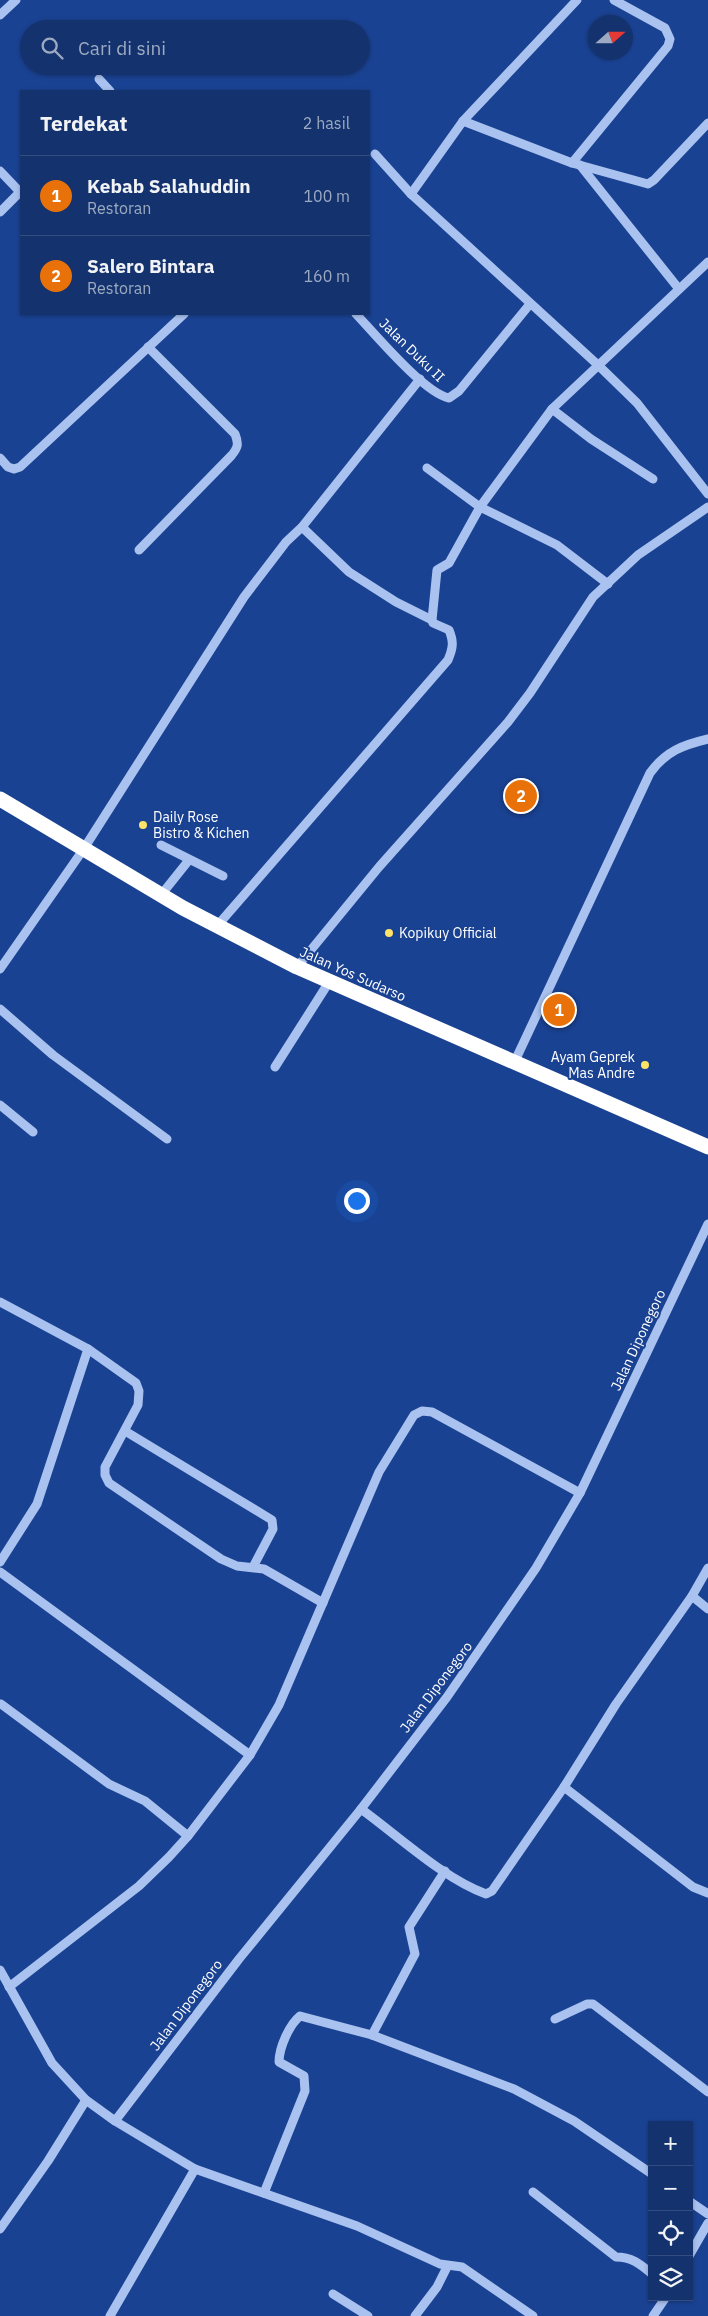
<!DOCTYPE html>
<html lang="id">
<head>
<meta charset="utf-8">
<style>
	body { margin:0; font-family:"IBM Plex Sans",sans-serif; background:#1d3a73; color:#f1f3f6 }
	.controls { position:absolute; right:15px; bottom:15px; display:grid; overflow:hidden; border-radius:0px; box-shadow:0 1px 4px #0004 }
	.controls button { width:45px; height:45px; display:grid; place-items:center; padding:0; border:0; border-bottom:1px solid #334d81; background:#14326e; color:#f1f3f6; font:25px sans-serif }
	.compass { position:absolute; left:588px; top:15px; width:45px; height:45px; border-radius:50%; background:#14326e; box-shadow:0 1px 4px #0004; rotate:69deg }
	.you { position:absolute; left:356px; top:1200px; width:18px; height:18px; margin:-12px; border:4px solid #fff; border-radius:50%; background:#1a73e8; box-shadow:0 0 0 8px #1a73e833 }
	.badge { display:grid; place-items:center; width:32px; height:32px; border-radius:50%; background:#ffe368; color:#fff; font-size:16px; font-weight:700 }
	.pin { position:absolute; translate:-50% -50%; border:2px solid #fff; box-shadow:0 1px 5px #0006 }
	.list { margin:0; padding:0; list-style:none }
	h2 { display:flex; justify-content:space-between; align-items:center; height:65px; margin:0; padding:0 20px; font-size:21px }
	h2 small { font-size:16px; font-weight:400; color:#9daac2 }
	.list li { display:grid; grid-template-columns:32px 1fr auto; gap:15px; align-items:center; box-sizing:border-box; height:80px; padding:0 20px; border-top:1px solid #334d81 }
	.list b { display:block; font-size:19px; white-space:nowrap }
	.list p { margin:0; font-size:16px; white-space:nowrap; color:#9daac2 }
	.list em { font-size:16px; font-style:normal; color:#9daac2 }
	.icon { flex:none; width:28px; height:28px; fill:none; stroke:currentColor; stroke-width:2; stroke-linecap:round; stroke-linejoin:round }
	.map { position:relative; flex:none; width:708px; height:2316px; overflow:hidden }
	.search { position:absolute; background:#14326e; box-shadow:0 1px 4px #0004; left:20px; top:20px; width:350px; height:55px; display:flex; align-items:center; gap:12px; box-sizing:border-box; padding:0 18px; border-radius:28px; color:#9daac2; font-size:19px }
	.panel { position:absolute; background:#14326e; box-shadow:0 1px 4px #0004; left:20px; top:90px; width:350px; height:225px; border-radius:0px }
	.map>svg:first-child { display:block }
</style>
</head>
<body>
<div class="map">
<svg width="708" height="2316" viewBox="0 0 708 2316">
	<rect width="100%" height="100%" fill="#1a4292"/>
	<g fill="none" stroke-linecap="round" stroke-linejoin="round">
		<g stroke="#aac2ef" stroke-width="9">
			<polyline points="0,15 16,0"/>
			<polyline points="99,79 110,91"/>
			<polyline points="463,121 572,163 648,184 654,180 708,123"/>
			<polyline points="375,154 411,194 598,365 637,403 708,494"/>
			<polyline points="572,163 668,46 670,39 665,28 614,0"/>
			<polyline points="580,165 679,289"/>
			<polyline points="0,171 21,193"/>
			<polyline points="411,194 463,121 577,0"/>
			<polyline points="0,212 20,192"/>
			<path d="M356,314C375,334 424,393 449,398L459,391L530,304"/>
			<polyline points="552,409 591,439 653,479"/>
			<polyline points="0,458 8,467 14,469 20,467 184,314"/>
			<polyline points="427,468 480,507 557,545 608,584"/>
			<polyline points="302,527 349,572 396,602 432,620"/>
			<path d="M139,550L231,456C238,448 239,444 235,434L148,347"/>
			<polyline points="161,845 223,876"/>
			<polyline points="161,895 189,860"/>
			<path d="M217,926L448,660C453,648 454,642 449,630L433,623L432,620L437,570L449,563L480,507L552,409L708,262"/>
			<polyline points="297,967 379,867 508,722 530,693 593,597 638,555 708,507"/>
			<polyline points="0,969 83,850 244,597 286,542 302,527 420,379"/>
			<polyline points="0,1009 53,1055 167,1139"/>
			<path d="M514,1063L650,773C666,751 683,745 708,739"/>
			<polyline points="275,1067 329,982"/>
			<polyline points="0,1105 33,1132"/>
			<polyline points="0,1302 88,1349 136,1383 139,1391 138,1405 105,1467 105,1475 109,1483 221,1559 237,1566 264,1569 323,1603"/>
			<polyline points="125,1431 272,1520 273,1529 253,1567"/>
			<polyline points="0,1562 37,1504 88,1349"/>
			<polyline points="0,1572 250,1755"/>
			<polyline points="692,1596 708,1609"/>
			<polyline points="1,1704 109,1784 145,1801 188,1836"/>
			<polyline points="564,1787 693,1887 708,1893"/>
			<path d="M361,1809C397,1835 444,1879 486,1894L492,1891L564,1787L616,1704L692,1596L708,1568"/>
			<polyline points="0,1970 52,2063 86,2100 115,2121 195,2169 357,2226 440,2264 462,2267 533,2316"/>
			<polyline points="9,1987 139,1886 169,1857 188,1836 250,1755 279,1705 379,1472 414,1415 422,1411 432,1412 580,1493"/>
			<polyline points="555,2019 587,2004 593,2004 708,2092"/>
			<polyline points="372,2035 415,1954 409,1927 445,1871"/>
			<polyline points="115,2121 239,1959 361,1809 447,1697 536,1568 580,1493 708,1224"/>
			<path d="M533,2192L616,2257C632,2257 640,2264 652,2274"/>
			<path d="M264,2193L305,2091L304,2076L279,2062C279,2048 289,2025 300,2016L372,2035L514,2089L574,2121L652,2174"/>
			<polyline points="689,2201 708,2214"/>
			<polyline points="0,2229 48,2161 86,2100"/>
			<polyline points="689,2256 708,2223"/>
			<polyline points="333,2294 368,2316"/>
			<polyline points="110,2316 195,2169"/>
			<polyline points="415,2316 437,2287 447,2267"/>
			<polyline points="653,2316 666,2297"/>
		</g>
		<polyline stroke="#fff" stroke-width="15" points="0,799 183,908 297,967 708,1147"/>
	</g>
	<g fill="#ffe368" stroke="#1a4292" stroke-width="2">
		<circle cx="143" cy="825" r="5"/>
		<circle cx="389" cy="933" r="5"/>
		<circle cx="645" cy="1065" r="5"/>
	</g>
	<g text-anchor="middle" stroke-width="4" stroke-linejoin="round" paint-order="stroke">
		<g font-size="14" fill="#fff" stroke="#1a4292">
			<text transform="translate(412 350) rotate(44)" y="5">Jalan Duku II</text>
			<text transform="translate(353 974) rotate(24)" y="5">Jalan Yos Sudarso</text>
			<text transform="translate(638 1340) rotate(-65)" y="5">Jalan Diponegoro</text>
			<text transform="translate(436 1687) rotate(-53)" y="5">Jalan Diponegoro</text>
			<text transform="translate(186 2005) rotate(-53)" y="5">Jalan Diponegoro</text>
		</g>
		<g font-size="14" fill="#fff" stroke="#1a4292" text-anchor="start">
			<text x="153" y="822">Daily Rose<tspan x="153" dy="16">Bistro &amp; Kichen</tspan></text>
			<text x="399" y="938">Kopikuy Official</text>
			<text x="635" y="1062" text-anchor="end">Ayam Geprek<tspan x="635" dy="16">Mas Andre</tspan></text>
		</g>
	</g>
</svg>
<div class="controls">
<button>+</button>
<button>−</button>
<button><svg class="icon" aria-label="locate" viewBox="0 0 24 24"><circle cx="12" cy="12" r="6"/><path d="M12 2v4M12 18v4M2 12h4M18 12h4"/></svg></button>
<button><svg class="icon" aria-label="layers" viewBox="0 0 24 24"><path d="M12 4l9 5-9 5-9-5zM3 14l9 5 9-5"/></svg></button>
</div>
<svg class="compass" viewBox="-18 -18 36 36"><path d="M0-13l5 13h-10z" fill="#e53935"/><path d="M0 13l5-13h-10z" fill="#9daac2"/></svg>
<div class="you"></div>
<div class="pin badge" style="left:559px;top:1010px;background:#e8710a">1</div>
<div class="pin badge" style="left:521px;top:796px;background:#e8710a">2</div>
<div class="search"><svg class="icon" aria-label="search" viewBox="0 0 24 24"><circle cx="10" cy="10" r="6"/><path d="M15 15l6 6"/></svg>Cari di sini</div>
<section class="panel">
<h2>Terdekat<small>2 hasil</small></h2>
<ul class="list">
<li><span class="badge" style="background:#e8710a">1</span><div><b>Kebab Salahuddin</b><p>Restoran</p></div><em>100 m</em></li>
<li><span class="badge" style="background:#e8710a">2</span><div><b>Salero Bintara</b><p>Restoran</p></div><em>160 m</em></li>
</ul>
</section>
</div>
</body>
</html>
